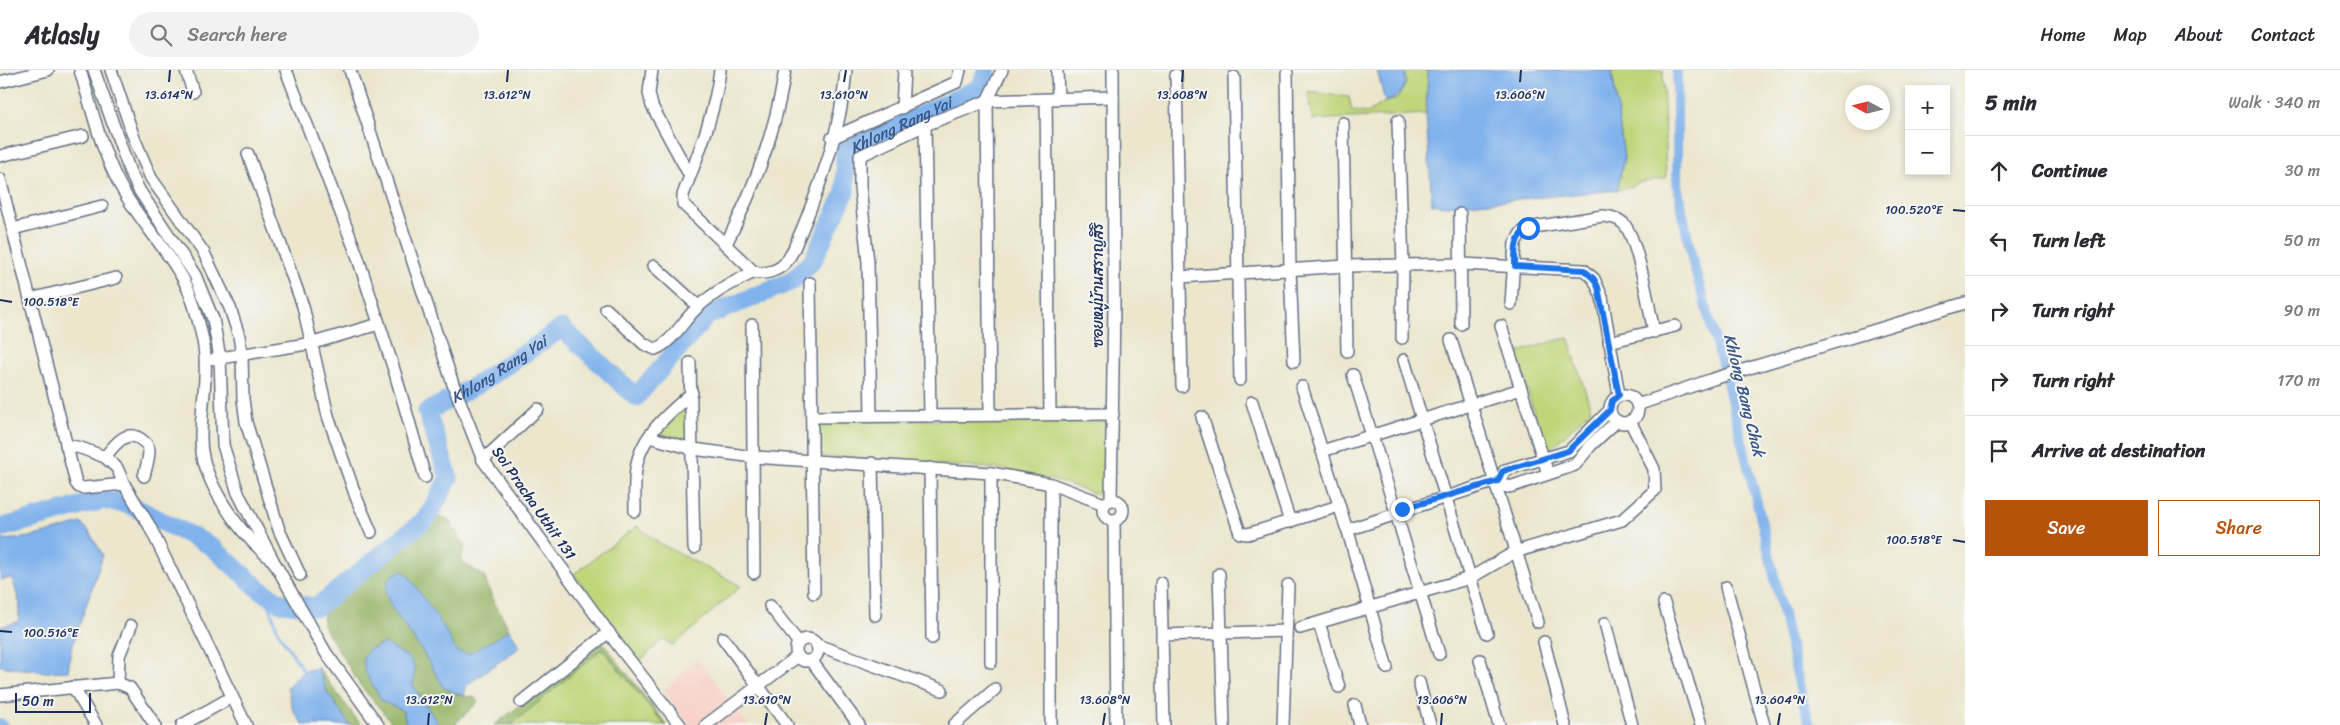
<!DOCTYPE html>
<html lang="en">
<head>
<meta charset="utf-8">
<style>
	body { margin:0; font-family:Sriracha,"Playpen Sans Thai",sans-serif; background:#f2f2f3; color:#2b2b33 }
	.controls { position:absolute; right:15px; top:15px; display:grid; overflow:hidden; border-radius:0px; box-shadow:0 2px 8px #0003 }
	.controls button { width:45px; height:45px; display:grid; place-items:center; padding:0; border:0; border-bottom:1px solid #e1e1e2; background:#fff; color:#2b2b33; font:25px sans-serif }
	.compass { position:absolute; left:1845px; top:15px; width:45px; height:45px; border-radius:50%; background:#fff; box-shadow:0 2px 8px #0003; rotate:277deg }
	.scale { position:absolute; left:15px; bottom:12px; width:76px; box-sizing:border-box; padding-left:5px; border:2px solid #1b2f5e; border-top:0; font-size:14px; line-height:18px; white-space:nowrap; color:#1b2f5e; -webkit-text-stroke:4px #f6f6f2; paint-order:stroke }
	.stop { position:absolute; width:15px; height:15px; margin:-11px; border:4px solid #1a73e8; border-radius:50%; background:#fff }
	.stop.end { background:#1a73e8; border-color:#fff; box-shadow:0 1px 5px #0008 }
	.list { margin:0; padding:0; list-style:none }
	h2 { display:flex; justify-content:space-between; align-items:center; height:65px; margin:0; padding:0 20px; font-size:21px }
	h2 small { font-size:16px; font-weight:400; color:#7c7c81 }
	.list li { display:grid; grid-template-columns:32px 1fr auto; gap:15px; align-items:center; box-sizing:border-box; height:70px; padding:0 20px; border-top:1px solid #e1e1e2 }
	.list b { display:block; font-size:19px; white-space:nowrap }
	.list em { font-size:16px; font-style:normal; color:#7c7c81 }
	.actions { display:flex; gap:10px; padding:15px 20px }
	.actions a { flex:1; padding:11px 0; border:1px solid #b45309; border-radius:0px; text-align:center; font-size:18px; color:#b45309 }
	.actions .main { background:#b45309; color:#fff }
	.icon { flex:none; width:28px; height:28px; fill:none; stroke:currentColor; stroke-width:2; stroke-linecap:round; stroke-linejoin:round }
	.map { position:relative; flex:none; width:1965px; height:655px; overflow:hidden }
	header { display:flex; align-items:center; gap:30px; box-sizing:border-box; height:70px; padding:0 25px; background:#fff; border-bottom:1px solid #e1e1e2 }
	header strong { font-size:24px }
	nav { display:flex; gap:28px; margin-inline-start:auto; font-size:18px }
	.search { width:350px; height:45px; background:#f2f2f3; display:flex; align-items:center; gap:12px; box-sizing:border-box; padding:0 18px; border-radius:28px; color:#7c7c81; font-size:19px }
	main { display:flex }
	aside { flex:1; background:#fff }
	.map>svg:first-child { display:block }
</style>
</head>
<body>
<header>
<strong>Atlasly</strong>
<div class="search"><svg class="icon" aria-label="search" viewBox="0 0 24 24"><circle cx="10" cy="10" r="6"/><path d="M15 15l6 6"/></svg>Search here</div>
<nav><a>Home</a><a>Map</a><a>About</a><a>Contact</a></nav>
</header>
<main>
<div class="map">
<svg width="1965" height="655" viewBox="0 0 1965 655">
	<rect width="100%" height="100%" fill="#f6f6f2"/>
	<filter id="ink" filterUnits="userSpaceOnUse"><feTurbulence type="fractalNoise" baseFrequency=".02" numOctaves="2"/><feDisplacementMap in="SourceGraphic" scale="10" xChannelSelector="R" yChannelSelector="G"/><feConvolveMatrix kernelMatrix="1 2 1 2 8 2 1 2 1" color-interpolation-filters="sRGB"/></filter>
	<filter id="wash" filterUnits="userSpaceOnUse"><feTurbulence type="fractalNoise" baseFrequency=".0096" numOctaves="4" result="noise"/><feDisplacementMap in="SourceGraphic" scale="20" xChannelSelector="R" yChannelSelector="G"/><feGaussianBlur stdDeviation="1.12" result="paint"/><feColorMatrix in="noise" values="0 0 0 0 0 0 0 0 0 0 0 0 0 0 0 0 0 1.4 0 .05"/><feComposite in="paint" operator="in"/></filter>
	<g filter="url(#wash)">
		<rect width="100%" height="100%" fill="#ebe6cc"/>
		<polygon fill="#f7d1c9" points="697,588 748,655 689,655 664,621"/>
		<g fill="#bfd579" stroke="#6d826c">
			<polygon points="1405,0 1428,0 1426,44 1312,50 1308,22 1349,27 1352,41 1367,43 1385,32 1397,29 1406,14"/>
			<polygon points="1612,0 1663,0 1666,108 1637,113 1630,117 1617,120 1624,88"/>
			<polygon points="1568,267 1591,340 1546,383 1516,283"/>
			<polygon points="681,338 687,339 689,370 685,373 660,365 668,352"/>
			<polygon points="1105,348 1109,350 1106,422 1101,426 1065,413 1003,399 818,386 818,352"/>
			<polygon points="637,456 659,473 741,516 674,575 662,570 639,592 574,504"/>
			<polygon points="602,579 665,655 511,655"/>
		</g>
		<g fill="#97b669" stroke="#597264">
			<path d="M442,447L448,449L465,475L461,491L484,506L492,528L509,559C499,566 467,592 456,581C450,576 447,563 443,556L392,538L423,582L444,618L461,626L474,627L478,632L457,652L456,655H439L413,615L414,597L409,588L385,573L368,580L363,589L365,602L382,631L402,640L407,655H394L360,615L323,555L324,544L329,535L438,448Z"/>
			<polygon points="603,573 667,655 665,655 602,579 511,655 494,655"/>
			<polygon points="318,598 361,655 350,655 327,622"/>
		</g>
		<g fill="#80b2ec" stroke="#4e70a5">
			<path d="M1377,0H1405C1406,17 1402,27 1385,32Z"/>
			<polygon points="1428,0 1612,0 1624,88 1617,120 1446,136 1432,134 1426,45"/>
			<path d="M81,453L88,460L103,485L71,580L68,601L46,602L0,596V557L18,552L20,534L12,508L0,510V469C23,472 58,459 81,453Z"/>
			<polygon points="402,501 408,505 443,556 456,581 468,584 497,568 509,559 520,577 467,615 464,626 444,618 423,582 392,538 386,525 388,510 394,504"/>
			<polygon points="385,573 409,588 415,597 413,616 439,655 407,655 402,640 382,631 365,602 363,589 368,580"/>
			<polygon points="318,598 327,622 350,655 303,655 293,640 287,617 304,601"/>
		</g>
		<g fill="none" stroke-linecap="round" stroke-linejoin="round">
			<polyline stroke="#80b2ec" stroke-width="3" points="266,524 278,562 305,603"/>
			<g stroke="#80b2ec" stroke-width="10">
				<polyline points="1677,0 1677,115 1692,189 1724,300 1761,449 1803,631 1810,655"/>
				<polyline points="0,653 3,655"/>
			</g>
			<path stroke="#80b2ec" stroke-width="19" id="s1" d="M0,458L103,430L128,434L211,476L259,519L281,533L317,537L427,448L449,408L427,342L478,314L562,258L636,327L707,246L792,211L813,190L845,123V81L981,17L986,0"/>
		</g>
	</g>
	<g filter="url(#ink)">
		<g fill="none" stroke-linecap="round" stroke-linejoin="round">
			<defs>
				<g id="street">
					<path d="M80,0C93,42 102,86 125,124C141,151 163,175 179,202C191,220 197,244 202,266C210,300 201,333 201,367C200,410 239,463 271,489"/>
					<polyline points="94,0 130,102 139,120 195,205 213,249 220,288 223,375 238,423 274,492 326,583 378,655"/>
					<polyline points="111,0 134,68 151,108 204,183 230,238 239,266 242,285 243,329 246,352 279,460 300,505"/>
					<polyline points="186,0 193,22"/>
					<polyline points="286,0 357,185 395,303 425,407"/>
					<polyline points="350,0 453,314 483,390 617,574 680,655"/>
					<polyline points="652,0 649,23 652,36 690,106"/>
					<path d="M720,0C715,44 698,84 683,125V134L754,202C764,205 778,201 785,193C793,185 796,172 801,162C822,111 842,55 846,0"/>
					<polyline points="1057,0 1058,29"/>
					<polyline points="1287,3 1290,200 1294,291"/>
					<polyline points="1176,5 1182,316"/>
					<polyline points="1234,7 1240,310"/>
					<polyline points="0,12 48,0"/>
					<polyline points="1046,30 1050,344"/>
					<polyline points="902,38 904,0"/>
					<polyline points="1398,51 1403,195 1402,268"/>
					<polyline points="1343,53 1347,281"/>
					<polyline points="925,55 930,346"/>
					<polyline points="832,68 957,12 960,0"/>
					<polyline points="248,84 303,236 328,346 356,427 371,462"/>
					<polyline points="0,86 83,66"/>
					<polyline points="0,109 76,413 79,417 84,418 124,414"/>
					<polyline points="1460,144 1461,254"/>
					<polyline points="13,159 102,136"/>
					<path d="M726,174C754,119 776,62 785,0"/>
					<polyline points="654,196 698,236"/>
					<polyline points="1180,207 1345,196 1461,194 1584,200 1594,209 1602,227 1619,325"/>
					<polyline points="810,213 814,523"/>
					<polyline points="30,229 116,208"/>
					<path d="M1511,234L1515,173L1521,163L1528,158L1603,146C1611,147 1618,148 1624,154C1638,170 1649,238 1654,262"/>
					<path d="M606,239L644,274L655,279C673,273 685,247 700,235C716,221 734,212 754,202"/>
					<polyline points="752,255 754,503"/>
					<polyline points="1501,256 1548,404"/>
					<polyline points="1451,270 1538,552"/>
					<polyline points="1609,272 1675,256"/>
					<polyline points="214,289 313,273 379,254"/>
					<polyline points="1404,290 1487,563"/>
					<polyline points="690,293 694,478"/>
					<polyline points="1353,305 1394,436"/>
					<polyline points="1302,317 1346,457 1350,459 1390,446"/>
					<circle cx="1624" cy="339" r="14"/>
					<polyline points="1252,332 1290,452"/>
					<polyline points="1637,335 1713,309 1965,233"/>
					<polyline points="990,345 987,31 1002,0"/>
					<polyline points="871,346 868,192 860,117 860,86 925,55 987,31 1113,27"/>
					<polyline points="812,347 1113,344"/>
					<polyline points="1202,347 1240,463 1248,464 1339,436"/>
					<polyline points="649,367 693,379 754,387 991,403 1051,414 1104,434"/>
					<polyline points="66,375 81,378 105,387 117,398 124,414 149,455 246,655"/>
					<polyline points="1322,381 1521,319"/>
					<path d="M105,387C114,375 127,357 143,371C147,374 149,377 149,381C149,389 146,398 144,406"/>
					<polyline points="483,390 538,339"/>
					<polyline points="872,393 875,545"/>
					<polyline points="930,398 932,568"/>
					<polyline points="991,403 991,592"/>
					<polyline points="1499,411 1505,400 1569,381 1610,340"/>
					<circle cx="1113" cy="440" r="10"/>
					<polyline points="1111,430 1114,235 1113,0"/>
					<path d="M635,441C635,428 634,413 636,399C640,366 669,343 692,323"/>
					<polyline points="1403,441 1493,412 1499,411 1507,417 1513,416 1575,395 1591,375 1617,351"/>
					<polyline points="1114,450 1116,655"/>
					<polyline points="1398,450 1439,584"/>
					<polyline points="1347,458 1387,598"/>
					<polyline points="1219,504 1224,655"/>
					<polyline points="1161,513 1164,655"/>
					<polyline points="1726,517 1764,655"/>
					<polyline points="1664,533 1701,655"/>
					<polyline points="770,536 799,573"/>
					<polyline points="1319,553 1339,617"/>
					<polyline points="1605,553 1632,655"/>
					<polyline points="1300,558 1470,508 1515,482 1622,450 1655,420 1654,399 1630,351"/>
					<polyline points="1163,565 1286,561"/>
					<polyline points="723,568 787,655"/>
					<circle cx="807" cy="580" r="11"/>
					<polyline points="1544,572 1565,655"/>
					<polyline points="817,575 942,620"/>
					<polyline points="811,590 859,655"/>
					<polyline points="1480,590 1499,655"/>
					<polyline points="1419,612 1430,655"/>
					<polyline points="118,613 119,586 131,556"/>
					<polyline points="73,617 96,655"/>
					<polyline points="0,625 118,613 130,618 155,655"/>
					<polyline points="521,632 609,562"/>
					<polyline points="1355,635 1360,655"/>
					<polyline points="182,655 232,627"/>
					<polyline points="706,655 798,586"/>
					<polyline points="954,655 995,619"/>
					<polyline points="1051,655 1051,414"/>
					<polyline points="1283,655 1288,515"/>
				</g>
			</defs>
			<use href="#street" stroke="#646f84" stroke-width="14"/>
			<use href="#street" stroke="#fff" stroke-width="11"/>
		</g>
	</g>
	<g fill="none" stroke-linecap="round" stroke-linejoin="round" filter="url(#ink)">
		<path stroke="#1a73e8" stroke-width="6" d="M1402,439L1498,411L1502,402L1506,400L1568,381L1610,340L1612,331L1619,325L1598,217L1594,209L1584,200L1515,196C1515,180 1514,167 1528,158"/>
	</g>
	<path fill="none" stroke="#1b2f5e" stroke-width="2" d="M169,12L170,0M507,12L508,0M844,12L846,0M1182,12L1183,0M1520,12L1521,0M1953,140L1965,141M0,230L12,232M1953,470L1965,472M0,561L12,562M428,655L429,643M765,655L767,643M1103,655L1105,643M1441,655L1442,643M1778,655L1780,643"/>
	<g text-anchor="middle" stroke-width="4" stroke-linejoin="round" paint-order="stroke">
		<g font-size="15" fill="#1b2f5e" stroke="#f6f6f2">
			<text transform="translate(1098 215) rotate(-90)" y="5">ซอยหมู่บ้านสราญสิริ</text>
			<text transform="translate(534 433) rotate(55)" y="5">Soi Pracha Uthit 131</text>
		</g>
		<g font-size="16" font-style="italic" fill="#395689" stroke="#f6f6f2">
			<text dy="6" stroke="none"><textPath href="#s1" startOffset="1276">Khlong Rang Yai</textPath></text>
			<text dy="6" stroke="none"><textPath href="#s1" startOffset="692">Khlong Rang Yai</textPath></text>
			<text transform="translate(1745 325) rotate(76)" y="6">Khlong Bang Chak</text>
		</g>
	</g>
	<g font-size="12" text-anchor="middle" fill="#1b2f5e" stroke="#f6f6f2" stroke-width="4" stroke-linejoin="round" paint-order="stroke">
		<text x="169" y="29">13.614°N</text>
		<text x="507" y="29">13.612°N</text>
		<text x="844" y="29">13.610°N</text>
		<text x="1182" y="29">13.608°N</text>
		<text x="1520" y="29">13.606°N</text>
		<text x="1914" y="144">100.520°E</text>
		<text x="51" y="236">100.518°E</text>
		<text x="1914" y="474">100.518°E</text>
		<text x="51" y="567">100.516°E</text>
		<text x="429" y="634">13.612°N</text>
		<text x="767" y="634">13.610°N</text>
		<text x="1105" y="634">13.608°N</text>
		<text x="1442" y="634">13.606°N</text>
		<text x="1780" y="634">13.604°N</text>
	</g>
</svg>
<div class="controls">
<button>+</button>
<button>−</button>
</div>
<svg class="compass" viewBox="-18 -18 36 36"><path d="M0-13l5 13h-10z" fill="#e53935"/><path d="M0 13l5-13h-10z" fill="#7c7c81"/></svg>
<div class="scale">50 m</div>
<div class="stop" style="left:1528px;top:158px"></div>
<div class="stop end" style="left:1402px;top:439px"></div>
</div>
<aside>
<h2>5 min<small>Walk · 340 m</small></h2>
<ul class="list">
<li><svg class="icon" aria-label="ahead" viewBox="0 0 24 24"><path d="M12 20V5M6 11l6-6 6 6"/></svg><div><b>Continue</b></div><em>30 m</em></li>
<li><svg class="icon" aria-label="left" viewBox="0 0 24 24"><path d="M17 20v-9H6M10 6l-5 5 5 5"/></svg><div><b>Turn left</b></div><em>50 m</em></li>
<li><svg class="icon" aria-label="right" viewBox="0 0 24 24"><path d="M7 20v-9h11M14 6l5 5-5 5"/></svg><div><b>Turn right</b></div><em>90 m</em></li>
<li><svg class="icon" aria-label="right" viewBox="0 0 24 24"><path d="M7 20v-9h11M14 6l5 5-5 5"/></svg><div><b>Turn right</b></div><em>170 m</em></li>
<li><svg class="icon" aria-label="arrive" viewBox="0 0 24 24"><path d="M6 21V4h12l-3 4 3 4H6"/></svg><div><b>Arrive at destination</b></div></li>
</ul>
<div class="actions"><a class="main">Save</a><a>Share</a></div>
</aside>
</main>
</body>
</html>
